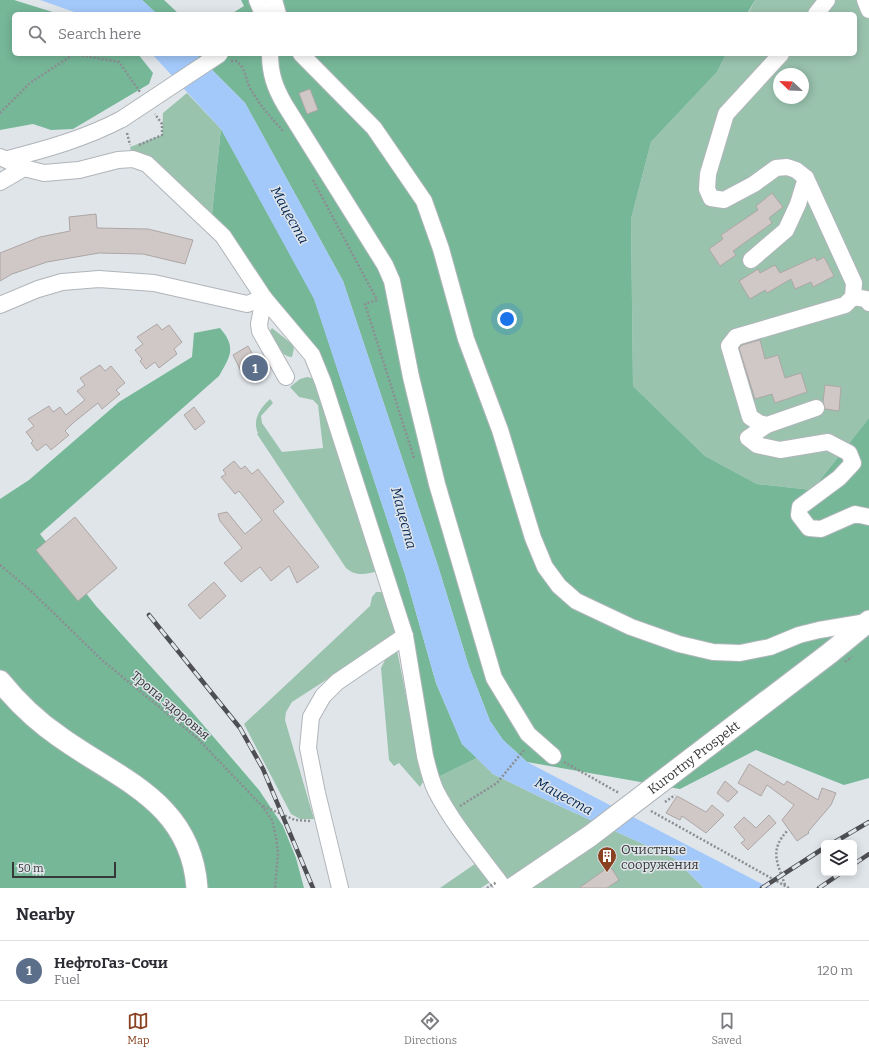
<!DOCTYPE html>
<html lang="en">
<head>
<meta charset="utf-8">
<style>
	body { margin:0; font-family:Bitter,serif; background:#f2f2f3; color:#2b2b33 }
	.controls { position:absolute; right:12px; bottom:12px; display:grid; overflow:hidden; border-radius:6px; box-shadow:0 2px 10px #0003 }
	.controls button { width:36px; height:36px; display:grid; place-items:center; padding:0; border:0; border-bottom:1px solid #e1e1e2; background:#fff; color:#2b2b33; font:20px sans-serif }
	.compass { position:absolute; left:773px; top:68px; width:36px; height:36px; border-radius:50%; background:#fff; box-shadow:0 2px 10px #0003; rotate:293deg }
	.scale { position:absolute; left:12px; bottom:10px; width:104px; box-sizing:border-box; padding-left:4px; border:2px solid #353739; border-top:0; font-size:11px; line-height:14px; white-space:nowrap; color:#353739; -webkit-text-stroke:3px #e0e5ea; paint-order:stroke }
	.you { position:absolute; left:507px; top:319px; width:14px; height:14px; margin:-10px; border:3px solid #fff; border-radius:50%; background:#1a73e8; box-shadow:0 0 0 6px #1a73e833 }
	.badge { display:grid; place-items:center; width:26px; height:26px; border-radius:50%; background:#894120; color:#fff; font-size:13px; font-weight:700 }
	.pin { position:absolute; translate:-50% -50%; border:2px solid #fff; box-shadow:0 1px 4px #0006 }
	.list { margin:0; padding:0; list-style:none }
	h2 { display:flex; justify-content:space-between; align-items:center; height:52px; margin:0; padding:0 16px; font-size:17px }
	h2 small { font-size:13px; font-weight:400; color:#7c7c81 }
	.list li { display:grid; grid-template-columns:26px 1fr auto; gap:12px; align-items:center; box-sizing:border-box; height:60px; padding:0 16px; border-top:1px solid #e1e1e2 }
	.list b { display:block; font-size:15px; white-space:nowrap }
	.list p { margin:0; font-size:13px; white-space:nowrap; color:#7c7c81 }
	.list em { font-size:13px; font-style:normal; color:#7c7c81 }
	.icon { flex:none; width:22px; height:22px; fill:none; stroke:currentColor; stroke-width:2; stroke-linecap:round; stroke-linejoin:round }
	.map { position:relative; flex:none; width:869px; height:888px; overflow:hidden }
	.search { position:absolute; background:#fff; box-shadow:0 2px 10px #0003; left:12px; right:12px; top:12px; height:44px; display:flex; align-items:center; gap:10px; box-sizing:border-box; padding:0 14px; border-radius:6px; color:#7c7c81; font-size:15px }
	.sheet { height:112px; background:#fff }
	nav { display:flex; justify-content:space-around; align-items:center; box-sizing:border-box; height:56px; border-top:1px solid #e1e1e2; background:#fff; font-size:11px; color:#7c7c81 }
	nav a { display:grid; justify-items:center; gap:2px }
	nav .on { color:#894120 }
	.map>svg:first-child { display:block }
</style>
</head>
<body>
<div class="map">
<svg width="869" height="888" viewBox="0 0 869 888">
	<rect width="100%" height="100%" fill="#e0e5ea"/>
	<g fill="#9ac3ae" fill-rule="evenodd">
		<path d="M755,0H869V418L812,490L757,484L705,456L633,386L631,219L651,142L717,72L726,54H855V14H748ZM779,74H803V98H779Z"/>
		<polygon points="187,93 221,129 211,223 133,159 130,147 162,135 163,113"/>
		<path d="M272,328L292,344L294,348L292,357C280,357 274,340 270,331Z"/>
		<path d="M307,377L316,379L379,571C367,574 356,577 346,568L257,434L258,433C252,420 260,408 270,399L273,403L261,416L262,423L282,452L323,448L318,405L313,400L299,397L290,387L300,379Z"/>
		<polygon points="376,592 382,592 387,595 399,633 292,702 286,712 285,720 314,819 300,819 291,814 244,724 370,606 372,597"/>
		<polygon points="397,650 423,782 420,787 399,763 394,766 389,760 381,668 386,658"/>
		<polygon points="477,758 493,774 540,797 674,858 704,888 507,888 499,876 481,888 440,888 485,857 449,812 438,777"/>
	</g>
	<g fill="#76b798">
		<polygon points="0,0 14,0 59,14 14,14 14,54 138,54 153,73 149,84 73,129 51,130 33,124 0,130"/>
		<polygon points="142,0 164,0 179,14 157,14"/>
		<polygon points="241,0 755,0 747,14 231,14 244,6"/>
		<polygon points="196,54 726,54 717,72 651,142 631,219 633,386 705,456 757,484 812,490 869,418 869,778 844,785 756,750 680,789 527,762 503,740 490,721 469,667 438,566 343,281 245,103"/>
		<polygon points="221,129 314,298 405,574 436,683 462,744 477,758 438,777 430,776 405,636 323,382 211,223"/>
		<path d="M220,328C237,348 230,356 219,376L40,534L96,606L193,713L259,790L283,826L296,858L304,888H0V499L29,480L119,402L192,357L194,333Z"/>
	</g>
	<g fill="#a3c9fa">
		<polygon points="40,0 142,0 157,14 80,14"/>
		<polygon points="152,54 196,54 245,103 343,281 438,566 469,667 490,721 503,740 527,762 770,888 704,888 674,858 540,797 493,774 462,744 436,683 405,574 314,299 221,129"/>
	</g>
	<g fill="#d0c8c7" stroke="#ada6a5">
		<polygon points="310,89 318,110 307,114 299,93"/>
		<polygon points="772,193 783,207 769,218 772,223 733,251 736,255 720,266 709,249 723,239 721,235 758,210 756,206"/>
		<polygon points="96,214 97,228 148,229 193,240 185,264 143,254 99,253 47,262 12,274 0,281 0,253 40,237 70,231 69,217"/>
		<polygon points="815,257 817,261 824,257 834,276 813,287 811,282 795,289 791,279 767,293 765,290 750,299 739,281 758,269 760,273 775,265 780,273"/>
		<polygon points="157,324 162,330 169,325 182,342 174,349 177,354 159,368 155,362 146,369 140,361 142,359 135,350 143,344 137,337"/>
		<polygon points="760,340 765,359 778,355 785,378 801,373 807,392 775,403 772,394 755,399 739,348 742,345"/>
		<polygon points="248,346 258,364 242,373 233,355"/>
		<polygon points="100,365 105,371 111,366 125,383 116,390 120,394 102,409 98,403 73,423 65,431 69,435 51,450 46,444 37,451 31,443 33,441 26,432 34,426 28,419 49,406 53,412 60,407 66,415 85,400 77,391 85,385 80,378"/>
		<polygon points="825,385 841,387 839,411 825,409 823,402"/>
		<polygon points="194,407 205,422 195,430 184,415"/>
		<polygon points="234,461 241,469 245,466 252,474 258,469 284,502 273,511 319,567 297,583 289,566 271,581 260,567 241,582 224,563 242,548 220,521 218,514 227,512 245,534 262,520 239,491 235,494 221,477 226,474 223,470"/>
		<polygon points="75,517 117,568 78,601 36,550"/>
		<polygon points="214,582 226,596 200,619 188,605"/>
		<polygon points="749,764 784,785 787,781 818,800 822,788 836,793 831,805 808,832 809,833 797,841 782,820 794,805 767,785 761,796 738,783"/>
		<polygon points="725,781 738,792 728,802 717,793"/>
		<polygon points="677,796 706,812 712,805 724,815 706,833 682,816 680,820 666,813"/>
		<polygon points="769,815 776,823 748,850 741,843 745,840 734,827 744,817 756,828"/>
		<polygon points="610,866 619,880 607,888 579,888"/>
	</g>
	<g fill="none" stroke-linecap="round" stroke-linejoin="round">
		<defs>
			<g id="minor">
				<polyline points="257,0 263,14"/>
				<polyline points="274,0 278,14"/>
				<polyline points="865,0 869,10"/>
				<polyline points="816,14 827,0"/>
				<path d="M270,54C270,74 275,88 285,105L385,265L392,281L411,377L437,484L494,678L528,734L553,756"/>
				<polyline points="301,54 374,128 424,201 441,249 466,339 500,430 533,538 545,567 559,586 576,601 631,627 679,644 713,652 740,653 770,647 799,635 819,630 867,622"/>
				<path d="M0,157L24,168L44,173L79,170L118,160L133,159L147,164L223,236L264,298L312,355L323,382L405,636L425,756C428,768 431,781 436,791C454,826 481,857 504,888"/>
				<path d="M8,159C47,149 86,138 122,119"/>
				<polyline points="806,178 854,283 853,297 845,305 736,337 729,346 750,417 759,423 767,425 816,408"/>
				<polyline points="0,182 24,168"/>
				<polyline points="751,260 786,230 798,204 806,178 796,170 787,167 776,168 754,184 724,200 711,198 707,189 708,174 726,114 781,54"/>
				<polyline points="853,297 866,299 869,303"/>
				<polyline points="264,298 259,324 260,331 286,377"/>
				<polyline points="0,305 38,289 62,282 99,279 154,283 247,304 264,298"/>
				<polyline points="767,425 748,438 757,445 780,450 828,442 849,453 853,463 839,478 800,507 799,515 809,528 821,529 855,514 869,517"/>
				<polyline points="340,888 317,793 308,748 311,717 323,696 337,682 405,636"/>
			</g>
			<g id="major">
				<polyline points="830,653 869,621"/>
				<path d="M0,681C17,702 38,722 60,737C120,780 191,802 197,888"/>
			</g>
		</defs>
		<use href="#minor" stroke="#b0b5ba" stroke-width="18"/>
		<use href="#major" stroke="#b0b5ba" stroke-width="23"/>
		<g stroke="#8b8e92" stroke-width="2.5" stroke-dasharray="2 2" stroke-linecap="butt">
			<polyline points="74,54 119,62 140,92"/>
			<path d="M231,61H236C246,68 245,78 250,88C259,104 271,118 283,131"/>
			<polyline points="0,113 30,83 74,54"/>
			<polyline points="127,133 130,145"/>
			<polyline points="139,145 162,135 162,124 155,114"/>
			<polyline points="313,180 377,300 365,304 414,458"/>
			<polyline points="0,565 30,590 103,661 197,738 262,806 272,820 276,837 278,853 275,888"/>
			<polyline points="564,762 619,793"/>
			<polyline points="263,806 295,820 310,821"/>
			<polyline points="460,806 497,783 524,750"/>
			<polyline points="651,811 789,888"/>
			<path d="M785,885C777,862 769,850 788,830"/>
		</g>
		<use href="#minor" stroke="#fff" stroke-width="16"/>
		<use href="#major" stroke="#fff" stroke-width="21"/>
		<defs>
			<g id="rail">
				<polyline points="149,615 240,728 263,769 313,888"/>
				<polyline points="833,843 869,822"/>
				<polyline points="854,864 869,854"/>
				<polyline points="762,888 824,848"/>
				<polyline points="819,888 841,873"/>
			</g>
		</defs>
		<use href="#rail" stroke="#4d4f52" stroke-width="4.5"/>
		<use href="#rail" stroke="#e0e5ea" stroke-width="3" stroke-dasharray="9" stroke-linecap="butt"/>
		<defs>
			<polyline id="minor-bridge" points="122,119 220,54"/>
			<g id="major-bridge">
				<path id="s1" d="M513,888L590,836L830,653"/>
			</g>
		</defs>
		<use href="#minor-bridge" stroke="#b0b5ba" stroke-width="18" stroke-linecap="butt"/>
		<use href="#major-bridge" stroke="#b0b5ba" stroke-width="23" stroke-linecap="butt"/>
		<g stroke="#8b8e92" stroke-width="2.5" stroke-dasharray="2 2" stroke-linecap="butt">
			<polyline points="845,662 852,657"/>
			<polyline points="665,802 675,795"/>
			<polyline points="487,888 497,882"/>
		</g>
		<use href="#minor-bridge" stroke="#fff" stroke-width="16"/>
		<use href="#major-bridge" stroke="#fff" stroke-width="21"/>
	</g>
	<defs>
		<symbol id="building-pin" viewBox="-11 -11 22 30"><path d="M0 17L-7.5 6A9.5 9.5 0 1 1 7.5 6Z" fill="#894120" stroke="#e0e5ea"/><path d="M-4-6H4V6H1V3H-1V6H-4ZM-2.5-4.3h1.7v1.8h-1.7ZM.8-4.3h1.7v1.8H.8ZM-2.5-1h1.7V.8h-1.7ZM.8-1h1.7V.8H.8Z" fill="#fff"/></symbol>
	</defs>
	<g fill-rule="evenodd">
		<use href="#building-pin" x="596" y="845" width="22" height="30"/>
	</g>
	<g text-anchor="middle" stroke-width="3" stroke-linejoin="round" paint-order="stroke">
		<g font-size="13" fill="#353739" stroke="#e0e5ea">
			<text transform="translate(171 705) rotate(40)" y="5">Тропа здоровья</text>
			<text dy="5" stroke="none"><textPath href="#s1" startOffset="223">Kurortny Prospekt</textPath></text>
		</g>
		<g font-size="13" fill="#353739" stroke="#e0e5ea" text-anchor="start">
			<text x="621" y="854">Очистные<tspan x="621" dy="15">сооружения</tspan></text>
		</g>
		<g font-size="14" font-style="italic" fill="#052a55" stroke="#e0e5ea">
			<text transform="translate(290 215) rotate(61)" y="5">Мацеста</text>
			<text transform="translate(404 518) rotate(75)" y="5">Мацеста</text>
			<text transform="translate(564 796) rotate(28)" y="5">Мацеста</text>
		</g>
	</g>
</svg>
<div class="controls">
<button><svg class="icon" aria-label="layers" viewBox="0 0 24 24"><path d="M12 4l9 5-9 5-9-5zM3 14l9 5 9-5"/></svg></button>
</div>
<svg class="compass" viewBox="-18 -18 36 36"><path d="M0-13l5 13h-10z" fill="#e53935"/><path d="M0 13l5-13h-10z" fill="#7c7c81"/></svg>
<div class="scale">50 m</div>
<div class="you"></div>
<div class="pin badge" style="left:255px;top:368px;background:#5c6f8a">1</div>
<div class="search"><svg class="icon" aria-label="search" viewBox="0 0 24 24"><circle cx="10" cy="10" r="6"/><path d="M15 15l6 6"/></svg>Search here</div>
</div>
<section class="sheet">
<h2>Nearby<small></small></h2>
<ul class="list">
<li><span class="badge" style="background:#5c6f8a">1</span><div><b>НефтоГаз-Сочи</b><p>Fuel</p></div><em>120 m</em></li>
</ul>
</section>
<nav>
<a class="on"><svg class="icon" aria-label="map" viewBox="0 0 24 24"><path d="M3 6l6-2 6 2 6-2v14l-6 2-6-2-6 2zM9 4v14M15 6v14"/></svg>Map</a>
<a><svg class="icon" aria-label="directions" viewBox="0 0 24 24"><path d="M12 3l9 9-9 9-9-9zM9 14v-3h6M13 9l2 2-2 2"/></svg>Directions</a>
<a><svg class="icon" aria-label="saved" viewBox="0 0 24 24"><path d="M7 4h10v16l-5-4-5 4z"/></svg>Saved</a>
</nav>
</body>
</html>
